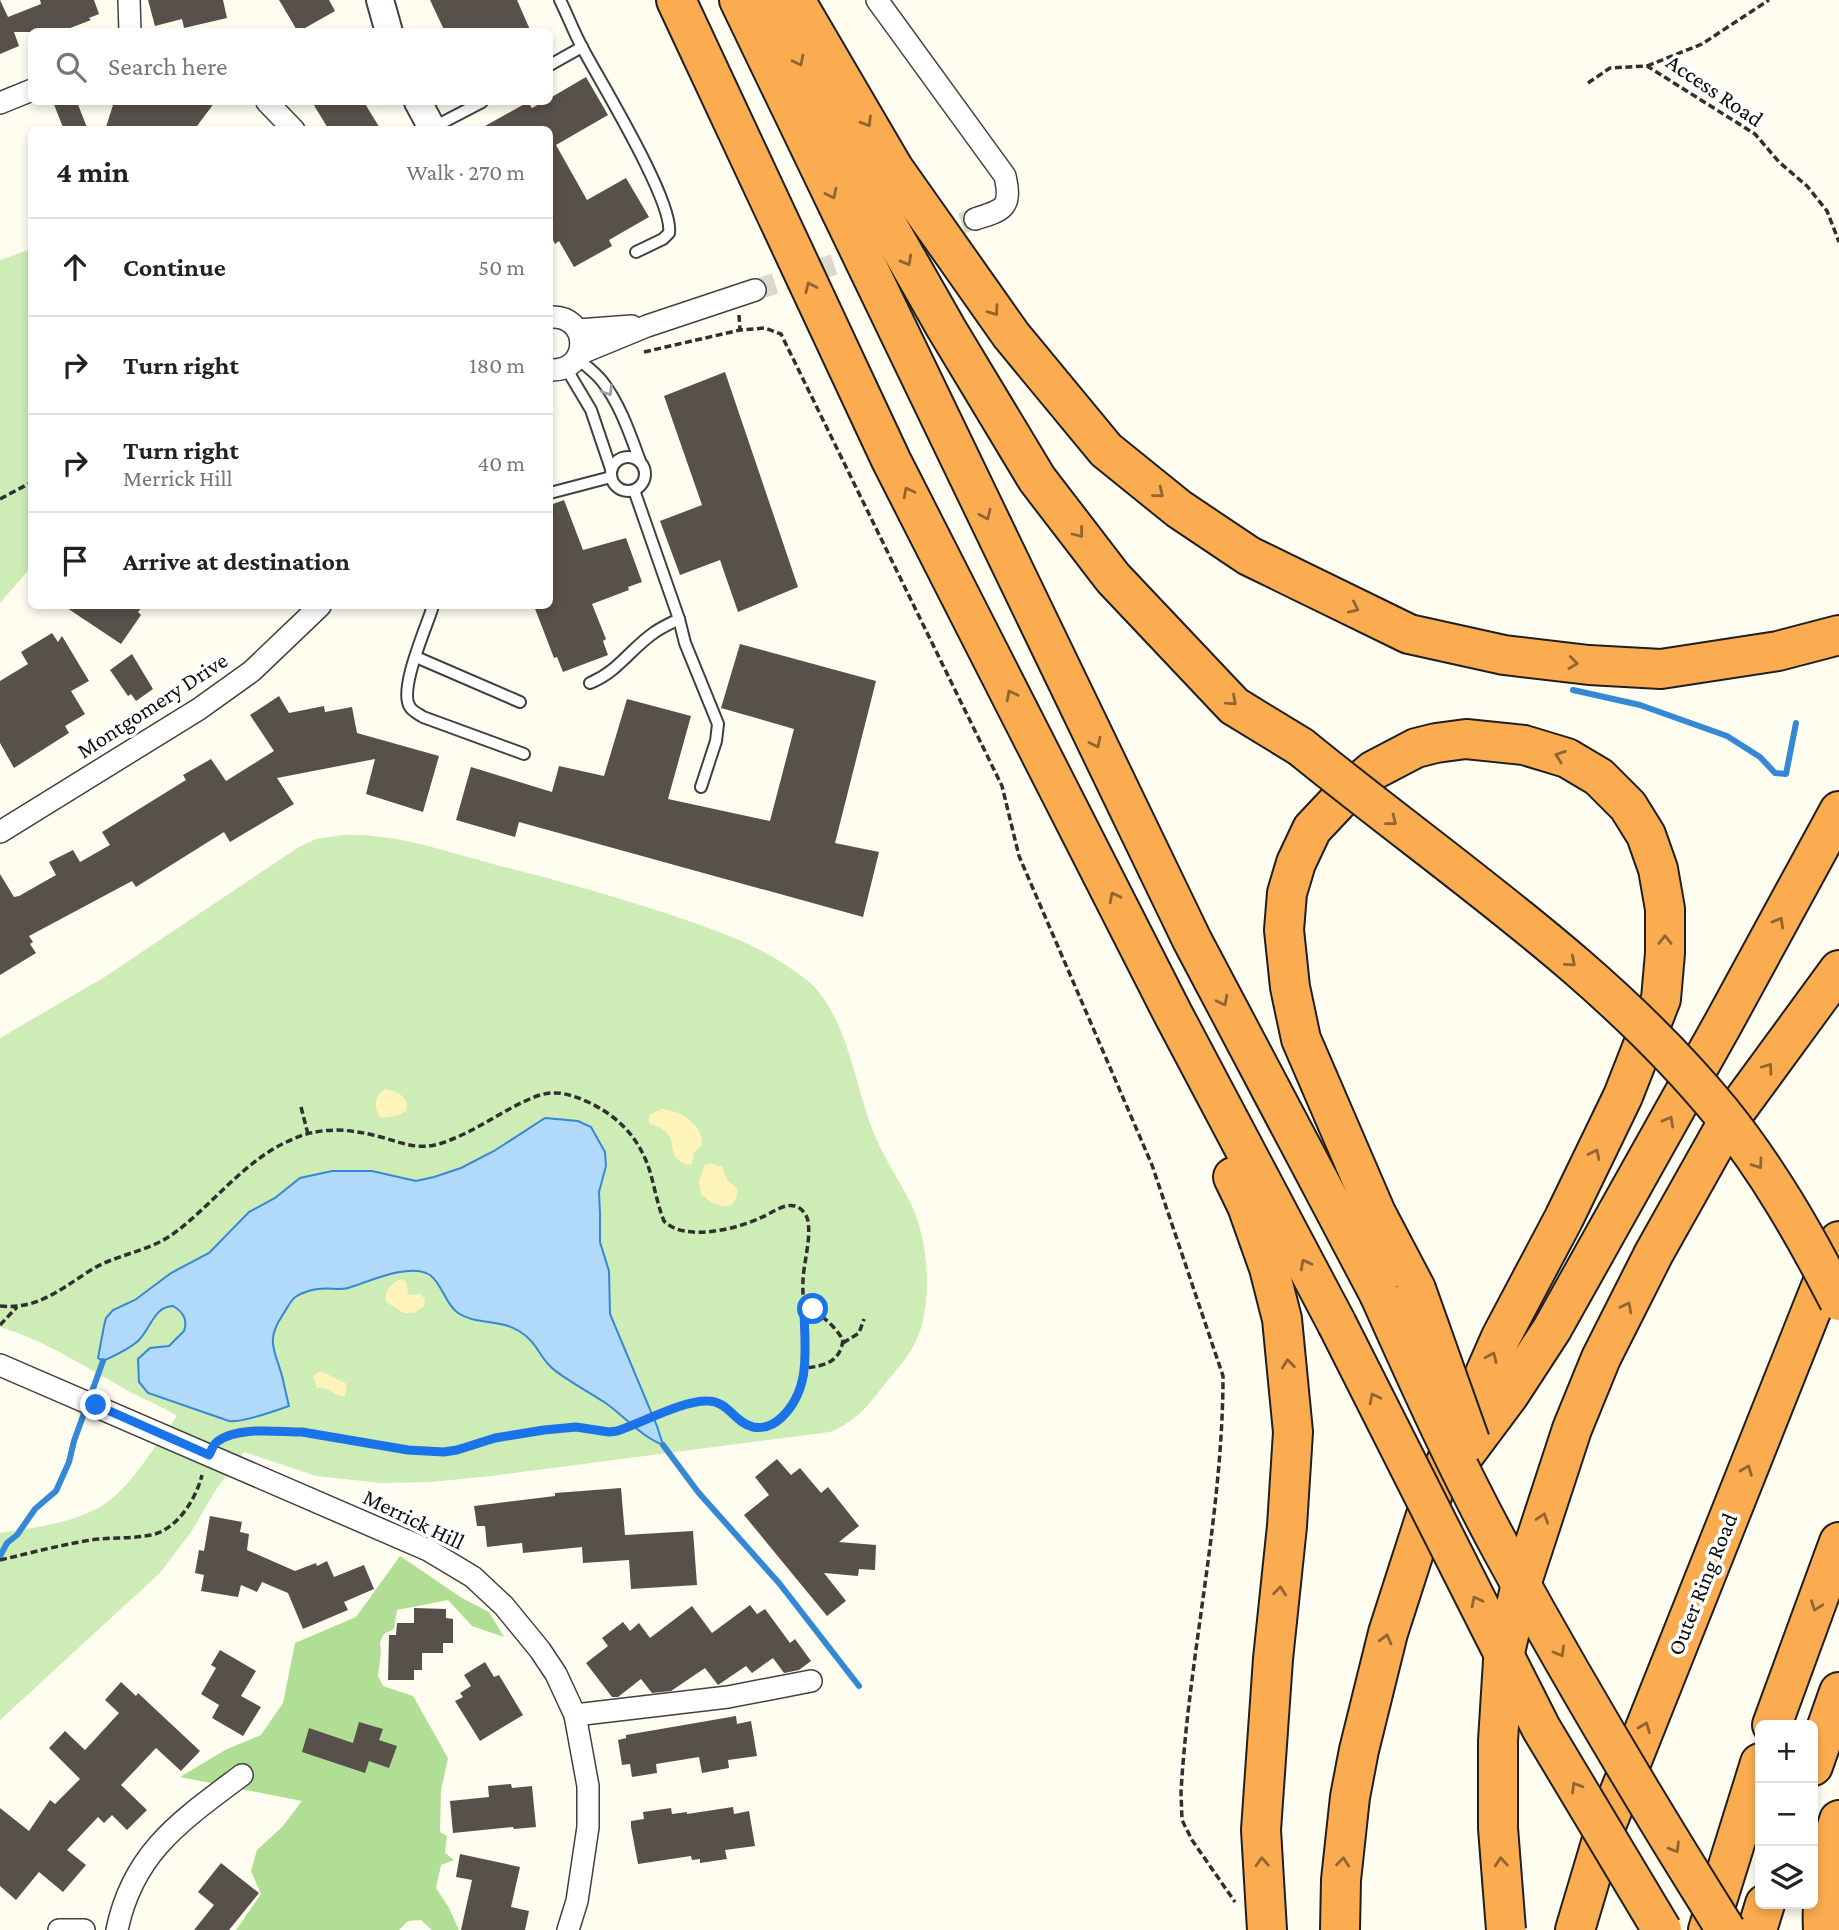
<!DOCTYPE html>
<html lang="en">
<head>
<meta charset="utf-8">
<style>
	body { margin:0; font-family:"Crimson Pro",serif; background:#f6f6f6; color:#222 }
	.controls { position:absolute; right:21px; bottom:21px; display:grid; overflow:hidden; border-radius:10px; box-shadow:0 4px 10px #0003 }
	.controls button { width:63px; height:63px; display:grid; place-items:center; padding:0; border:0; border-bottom:2px solid #e0e0e0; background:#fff; color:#222; font:35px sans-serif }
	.stop { position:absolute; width:21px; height:21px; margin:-16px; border:5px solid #1a73e8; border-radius:50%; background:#fff }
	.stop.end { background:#1a73e8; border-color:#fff; box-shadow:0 2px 7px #0008 }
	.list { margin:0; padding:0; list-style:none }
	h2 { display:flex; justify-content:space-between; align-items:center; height:91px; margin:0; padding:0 28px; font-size:30px }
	h2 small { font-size:23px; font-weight:400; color:#767676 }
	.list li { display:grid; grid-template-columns:46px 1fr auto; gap:21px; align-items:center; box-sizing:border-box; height:98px; padding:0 28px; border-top:2px solid #e0e0e0 }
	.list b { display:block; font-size:26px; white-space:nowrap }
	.list p { margin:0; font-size:23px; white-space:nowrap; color:#767676 }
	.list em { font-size:23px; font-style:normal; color:#767676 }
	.icon { flex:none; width:38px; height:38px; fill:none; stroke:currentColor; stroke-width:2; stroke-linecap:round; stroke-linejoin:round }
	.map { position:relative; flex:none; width:1839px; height:1930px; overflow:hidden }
	.search { position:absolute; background:#fff; box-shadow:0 4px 10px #0003; left:28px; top:28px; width:525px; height:77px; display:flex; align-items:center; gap:18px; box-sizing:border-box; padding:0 24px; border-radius:10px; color:#767676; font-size:26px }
	.panel { position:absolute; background:#fff; box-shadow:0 4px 10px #0003; left:28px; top:126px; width:525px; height:483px; border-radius:10px }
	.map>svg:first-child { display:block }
</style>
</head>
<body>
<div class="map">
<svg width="1839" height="1930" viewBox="0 0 1839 1930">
	<rect width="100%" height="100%" fill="#fffdef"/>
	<g fill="#ceecb6">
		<polygon points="31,249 31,567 0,603 0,260"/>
		<path d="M343,835C394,833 444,851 493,864C548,878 602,893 656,910C710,928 765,945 809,982C845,1013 855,1082 871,1126C881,1154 899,1179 912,1206C928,1242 932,1294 920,1331C914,1350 900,1366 888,1380C870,1403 859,1420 830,1432L491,1476L431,1482L381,1483L316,1476L244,1452L215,1491L191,1532L160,1573L0,1720V1533C33,1528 82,1522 109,1501C136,1479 156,1444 177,1416C158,1404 137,1397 118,1385C79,1363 43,1340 0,1327V1038L103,978L299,847L316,839Z"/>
	</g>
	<polygon fill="#b0de95" points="400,1556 462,1598 489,1612 504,1637 472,1626 448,1600 397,1610 394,1629 384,1634 380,1642 381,1652 378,1676 383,1686 413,1696 448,1758 441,1790 440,1832 447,1836 445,1853 454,1860 441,1865 436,1888 449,1908 459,1930 432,1930 421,1920 408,1921 399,1930 236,1930 261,1894 251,1871 257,1850 283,1826 302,1801 180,1777 225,1750 261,1735 283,1703 295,1643 356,1617"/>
	<g fill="#fef4b9">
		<path d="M385,1089C397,1090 410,1098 406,1111L399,1115L382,1118L378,1115C374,1104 375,1095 385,1089Z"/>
		<path d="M661,1109C680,1110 704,1124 702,1146L694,1152L692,1164L687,1165C664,1155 679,1143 665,1131C661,1127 654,1126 649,1123V1115Z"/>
		<path d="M710,1163L722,1167L728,1181L737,1188C738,1216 715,1207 701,1194L699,1182L704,1166Z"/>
		<path d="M402,1279L407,1283L408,1295L420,1294L425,1299L424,1306L414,1313H404L386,1302C384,1291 391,1282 402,1279Z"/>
		<path d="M321,1371L347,1384L345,1396C334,1397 330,1386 317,1388L313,1376Z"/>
	</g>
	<path fill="#b1d9fa" stroke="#3488d5" stroke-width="2" d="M545,1118L578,1121L591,1127L605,1152L606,1166L599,1192L600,1214V1242L609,1271L610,1314L657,1426L663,1445C641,1436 626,1418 607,1404C593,1394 560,1377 550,1366C537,1353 537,1342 519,1331C500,1319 476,1325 458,1313C445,1304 443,1285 430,1275C410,1262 368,1282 348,1288C338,1291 326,1286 312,1290C291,1296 293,1299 282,1316C264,1343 277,1353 283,1380C285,1389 287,1398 289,1406C275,1411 241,1423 229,1421L148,1393L139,1382L138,1359L150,1348L169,1346L184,1331C188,1319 183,1312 173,1306C154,1306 150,1330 138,1341C129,1349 114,1356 103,1361L98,1358L104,1326L106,1318L113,1310L135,1300L171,1273L209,1253L249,1212L275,1198L300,1178L332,1171H372L416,1181L434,1177L461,1168L494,1151Z"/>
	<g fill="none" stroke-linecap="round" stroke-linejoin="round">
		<g stroke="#3488d5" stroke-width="6">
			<polyline points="1573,690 1640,705 1727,736 1760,757 1775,773 1786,774 1796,723"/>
			<polyline points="663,1445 698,1492 779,1583 859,1686"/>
			<polyline points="0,1556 7,1543 17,1535 35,1509 56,1491 69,1462 74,1441 103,1361"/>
		</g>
	</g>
	<g fill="#58504a">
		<polygon points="0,0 8,17 41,4 40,0 94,0 99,14 89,18 91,20 60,32 14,32 19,46 0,54"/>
		<polygon points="148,0 223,0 227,18 184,28 182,19 155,26"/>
		<polygon points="279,0 329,0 335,11 298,32"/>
		<polygon points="430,0 517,0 531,32 445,32"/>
		<polygon points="586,77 608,115 556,145 587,200 626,178 649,217 609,240 612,246 574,267 559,241 555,244 550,234 550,130 478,130 528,102 532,108 543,102 550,102 550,98"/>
		<polygon points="53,102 77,102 88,130 64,130"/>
		<polygon points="114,102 215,102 194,130 105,130"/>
		<polygon points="312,102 364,102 381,130 329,130"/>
		<polygon points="725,372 798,587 738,612 720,560 680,575 660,521 702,505 664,396"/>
		<polygon points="564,500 583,550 626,538 642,582 628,587 629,590 592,604 606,639 603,641 608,655 563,672 557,657 554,658 534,606 550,606 550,505"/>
		<polygon points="64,606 143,606 138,612 141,615 121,644"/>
		<polygon points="52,633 58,642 62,636 89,681 71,691 85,714 65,726 69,733 14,768 0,743 0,681 28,664 21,652"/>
		<polygon points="740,644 876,681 835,843 879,852 863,917 519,822 515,837 456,820 471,767 552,792 559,766 604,776 627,699 691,716 668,799 770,821 794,729 721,708"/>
		<polygon points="132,654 153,689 136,701 131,694 128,696 110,670"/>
		<polygon points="279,696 289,713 324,706 325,712 352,707 357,733 439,756 423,812 366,794 375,759 277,778 294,804 230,842 224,832 136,887 132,881 29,936 33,942 30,944 36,953 0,975 0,874 14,897 19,896 56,875 49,862 73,850 80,862 110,845 102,832 186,780 183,775 211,759 226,781 274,751 250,715"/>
		<polygon points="777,1459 791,1475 800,1468 821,1493 828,1487 859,1526 839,1542 876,1545 875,1570 859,1569 858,1576 824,1573 846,1601 827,1616 744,1515 769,1495 755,1477"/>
		<polygon points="621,1488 625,1535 693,1531 697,1585 631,1589 629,1560 583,1563 582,1547 523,1553 522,1543 487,1547 485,1526 477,1526 474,1506 555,1496 555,1493"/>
		<polygon points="210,1516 242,1522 240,1532 249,1534 247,1550 295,1571 316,1563 317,1566 327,1561 334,1577 364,1565 374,1589 344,1602 348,1610 303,1629 288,1593 262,1582 257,1592 241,1585 238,1597 201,1591 204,1575 195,1573 199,1550 204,1551"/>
		<polygon points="750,1605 757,1614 765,1609 790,1643 795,1639 811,1661 799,1670 784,1673 773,1658 752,1673 746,1666 718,1685 705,1668 671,1691 652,1693 641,1679 618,1697 612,1697 586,1663 608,1646 602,1638 623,1622 630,1631 639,1623 650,1638 692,1606 712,1633"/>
		<polygon points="414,1608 446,1609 446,1618 453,1619 453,1643 443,1643 443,1653 422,1653 422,1670 414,1670 414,1680 388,1680 389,1635 396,1635 397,1623 414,1623"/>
		<polygon points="220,1650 256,1671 241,1696 261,1707 243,1736 212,1718 219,1705 201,1694 216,1668 211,1665"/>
		<polygon points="485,1662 494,1677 499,1675 523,1715 480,1741 455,1701 463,1697 460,1693 471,1686 464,1675"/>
		<polygon points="121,1682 136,1696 138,1693 200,1751 181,1771 156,1748 121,1785 147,1810 127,1830 112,1815 104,1823 98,1817 67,1850 86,1865 63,1892 39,1872 16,1900 0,1886 0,1808 29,1831 50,1800 55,1804 80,1779 49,1748 65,1731 85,1750 119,1713 105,1700"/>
		<polygon points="736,1716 737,1724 751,1721 757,1756 728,1760 729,1768 702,1773 699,1757 656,1764 657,1773 632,1777 630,1764 622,1765 618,1740 626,1738 626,1735"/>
		<polygon points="359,1722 383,1729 379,1740 397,1746 389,1768 369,1761 365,1773 302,1752 309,1728 353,1743"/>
		<polygon points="511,1784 512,1788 532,1786 536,1827 514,1829 513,1827 453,1833 450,1801 489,1797 488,1786"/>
		<polygon points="733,1807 734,1814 749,1811 755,1846 725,1850 727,1859 700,1863 700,1859 692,1860 691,1856 638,1864 631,1827 631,1821 644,1819 643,1812 671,1808 672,1814 687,1812 687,1814"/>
		<polygon points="460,1854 520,1867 511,1907 529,1911 525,1930 461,1930 472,1880 456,1877"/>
		<polygon points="221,1863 259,1893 229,1930 194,1930 214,1905 198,1892"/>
	</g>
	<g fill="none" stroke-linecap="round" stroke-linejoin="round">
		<polyline stroke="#dbd9cd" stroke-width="21" stroke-dasharray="21 10" stroke-linecap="butt" points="755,290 975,219"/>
		<defs>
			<g id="service">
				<path d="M560,0C568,16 574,33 583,49C601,83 674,202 669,233L663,239L636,252"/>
				<polyline points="550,65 582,47"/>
				<polyline points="432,128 482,102"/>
				<path d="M577,358C586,366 595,372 602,381C620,404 630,434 640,461"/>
				<polyline points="566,368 591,410 611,469"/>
				<circle cx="628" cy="474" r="17"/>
				<polyline points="550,493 611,477"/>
				<path d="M433,606C427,626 398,690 410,707C413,712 419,714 423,717L524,754"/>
				<polyline points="679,619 685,643 718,724 716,741 701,787"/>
				<polyline points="416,657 520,702"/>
				<path d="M590,683C619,671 630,649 655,632C662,627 671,623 679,619L634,490"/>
			</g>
			<g id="minor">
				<polyline points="129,0 130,32"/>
				<path d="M877,0L1005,176C1012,208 1004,210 975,219"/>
				<polyline points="267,102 294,130"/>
				<polyline points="0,103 32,90"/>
				<path d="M550,317C590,314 592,372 550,370"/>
				<polyline points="578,330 632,326"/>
				<polyline points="579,354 647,326 755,290"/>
				<polyline points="0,832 199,709 252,671 320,606"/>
				<polyline points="0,1365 428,1550 473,1577 504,1606 540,1650 556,1674 575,1715 588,1786 588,1827 577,1901 568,1930"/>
				<polyline points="575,1715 728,1697 811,1681"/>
				<polyline points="59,1930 84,1930"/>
				<path d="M117,1930C133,1852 182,1820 242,1775"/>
			</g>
			<g id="tertiary">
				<polyline points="380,0 389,32"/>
				<polyline points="418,102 433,130"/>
			</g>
			<g id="motorway">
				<polyline points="676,0 891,460 1173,1014 1337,1324"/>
				<polyline points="739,0 1192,940 1379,1294"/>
				<polyline points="795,0 894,169 1011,335 1106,450 1179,509 1249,556 1409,634 1504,655 1589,665 1661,669 1778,651 1839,635"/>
				<polyline points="772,8 839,140 946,328 1037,479 1113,578 1234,706 1301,747"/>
				<polyline points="1727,1123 1839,970"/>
				<polyline points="1233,1177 1247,1206 1269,1268 1282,1319 1293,1432 1287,1526 1273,1659 1261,1830 1267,1930"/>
				<polyline points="1465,1454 1509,1395 1552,1329 1724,1022 1839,811"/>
				<polyline points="1772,1725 1839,1542"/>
				<polyline points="1813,1766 1839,1692"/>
				<polyline points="1340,1930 1341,1880 1350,1797 1359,1750 1388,1633 1435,1487 1501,1337 1564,1218 1623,1096 1661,999 1665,953 1665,909 1658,869 1646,835 1628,806 1599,777 1567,758 1524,745 1466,739 1436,743 1416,748 1374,770 1345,794 1312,829 1296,863 1287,893 1284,930 1290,987 1301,1039 1376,1213 1416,1289"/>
				<polyline points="1575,1930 1606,1826 1839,1241"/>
				<polyline points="1708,1930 1760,1763"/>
				<polyline points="1757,1930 1765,1904"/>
				<path d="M1823,1930C1821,1893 1828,1855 1839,1820"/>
			</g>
		</defs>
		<use href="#service" stroke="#414141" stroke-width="14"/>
		<use href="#minor" stroke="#414141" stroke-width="24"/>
		<use href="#tertiary" stroke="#414141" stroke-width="30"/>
		<use href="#motorway" stroke="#1f1f1f" stroke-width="42"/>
		<g stroke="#303030" stroke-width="3.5" stroke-dasharray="7 3.5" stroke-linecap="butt">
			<polyline points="1647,66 1702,44 1769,0"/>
			<polyline points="1588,83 1610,68 1647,66 1755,134 1779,162 1807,186 1827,211 1839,242"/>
			<polyline points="739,315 740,330"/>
			<path d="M644,352L740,330L765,328L781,334L1002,786L1019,856L1152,1165L1223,1376C1223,1514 1189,1654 1181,1792L1182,1820L1192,1840L1235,1902"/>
			<polyline points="0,499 32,482"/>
			<polyline points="301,1107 308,1134"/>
			<path d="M0,1306C37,1310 61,1289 91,1270C117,1254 148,1252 173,1234C214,1204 245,1159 293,1139C322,1126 351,1129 381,1137C403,1143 419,1151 442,1143C475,1132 501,1111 532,1098C552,1089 568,1093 588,1102C620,1117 641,1140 651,1175C655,1190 658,1206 664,1221C684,1242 737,1229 760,1218C771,1214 783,1203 795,1206C802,1208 807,1215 808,1221C811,1240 804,1261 803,1280C801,1322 821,1400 774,1424C748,1438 735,1406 713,1401C692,1397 640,1424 617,1431C604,1433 592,1428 580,1427C569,1426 558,1428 548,1429C530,1431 512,1434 495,1438C469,1444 457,1453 428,1452C363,1449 285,1415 222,1439"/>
			<path d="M804,1306C819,1312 835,1326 843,1340C840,1362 825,1366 805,1368"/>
			<polyline points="0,1325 17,1307"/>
			<polyline points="843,1343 859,1333 864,1319"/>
			<path d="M0,1560C30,1553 60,1545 91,1540C111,1537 131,1539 151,1535C177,1530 196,1499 202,1475"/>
		</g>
		<use href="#service" stroke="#fff" stroke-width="10"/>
		<use href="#minor" stroke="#fff" stroke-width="21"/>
		<use href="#tertiary" stroke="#fff" stroke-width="26"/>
		<use href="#motorway" stroke="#fcac50" stroke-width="38"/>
		<defs>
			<g id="motorway-bridge">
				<path d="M1301,747C1444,864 1603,968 1721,1112C1768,1170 1805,1235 1839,1301"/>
				<polyline points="1416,1289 1470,1441"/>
				<path d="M1379,1294C1418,1381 1457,1468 1503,1552C1573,1680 1648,1806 1726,1930"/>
				<polyline points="1337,1324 1541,1728 1662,1930"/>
				<polyline points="1506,1930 1498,1828 1498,1741 1503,1661 1520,1588 1572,1429 1601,1358 1654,1253 1727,1123"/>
			</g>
		</defs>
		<use href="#motorway-bridge" stroke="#1f1f1f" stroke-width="42" stroke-linecap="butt"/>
		<use href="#motorway-bridge" stroke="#fcac50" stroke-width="38"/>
	</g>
	<defs><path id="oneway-chevron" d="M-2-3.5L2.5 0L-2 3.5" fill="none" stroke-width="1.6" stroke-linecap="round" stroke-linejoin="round" transform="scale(1.75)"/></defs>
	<g stroke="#916532">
		<use href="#oneway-chevron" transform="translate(799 61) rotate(63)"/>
		<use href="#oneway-chevron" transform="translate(867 122) rotate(59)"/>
		<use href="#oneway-chevron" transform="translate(832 194) rotate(64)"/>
		<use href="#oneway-chevron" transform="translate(907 261) rotate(61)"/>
		<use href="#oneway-chevron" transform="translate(810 287) rotate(-115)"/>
		<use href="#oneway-chevron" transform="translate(994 311) rotate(55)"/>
		<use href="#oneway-chevron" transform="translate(908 492) rotate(-117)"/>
		<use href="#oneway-chevron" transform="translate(1159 493) rotate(39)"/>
		<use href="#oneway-chevron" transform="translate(986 515) rotate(65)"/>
		<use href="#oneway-chevron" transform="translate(1079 533) rotate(52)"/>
		<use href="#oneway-chevron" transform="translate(1354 608) rotate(25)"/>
		<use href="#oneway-chevron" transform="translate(1573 663) rotate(7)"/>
		<use href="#oneway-chevron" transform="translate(1011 695) rotate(-117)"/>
		<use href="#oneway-chevron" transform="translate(1232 701) rotate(42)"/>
		<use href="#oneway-chevron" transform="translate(1096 743) rotate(64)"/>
		<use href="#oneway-chevron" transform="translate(1560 756) rotate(-160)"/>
		<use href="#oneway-chevron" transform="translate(1392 821) rotate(38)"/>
		<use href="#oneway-chevron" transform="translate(1114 897) rotate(-117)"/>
		<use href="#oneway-chevron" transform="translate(1779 922) rotate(-61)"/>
		<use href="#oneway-chevron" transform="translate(1665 940) rotate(-90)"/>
		<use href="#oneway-chevron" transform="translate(1571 962) rotate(40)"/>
		<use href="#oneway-chevron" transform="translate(1223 1001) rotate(63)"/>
		<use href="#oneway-chevron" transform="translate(1768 1068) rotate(-54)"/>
		<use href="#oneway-chevron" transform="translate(1669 1121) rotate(-61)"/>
		<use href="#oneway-chevron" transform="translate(1595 1154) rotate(-64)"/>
		<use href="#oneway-chevron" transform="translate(1758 1164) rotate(55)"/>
		<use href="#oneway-chevron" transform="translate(1305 1264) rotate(-118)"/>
		<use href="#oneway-chevron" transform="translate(1627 1307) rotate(-63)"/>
		<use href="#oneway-chevron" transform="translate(1492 1357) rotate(-66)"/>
		<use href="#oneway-chevron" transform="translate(1288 1364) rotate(-96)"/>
		<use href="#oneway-chevron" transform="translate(1374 1398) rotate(-117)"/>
		<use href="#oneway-chevron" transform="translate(1747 1470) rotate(-69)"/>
		<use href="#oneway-chevron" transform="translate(1543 1518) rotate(-72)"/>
		<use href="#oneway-chevron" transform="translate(1280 1591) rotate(-84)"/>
		<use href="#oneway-chevron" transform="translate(1476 1601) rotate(-117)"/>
		<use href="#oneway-chevron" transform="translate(1816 1606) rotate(110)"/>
		<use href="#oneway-chevron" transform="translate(1386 1639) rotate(-75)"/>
		<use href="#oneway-chevron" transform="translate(1560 1652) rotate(60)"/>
		<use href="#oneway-chevron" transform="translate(1645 1727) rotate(-68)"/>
		<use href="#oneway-chevron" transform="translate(1576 1787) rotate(-121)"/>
		<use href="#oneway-chevron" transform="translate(1675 1848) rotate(59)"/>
		<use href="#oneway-chevron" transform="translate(1262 1862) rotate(-93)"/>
		<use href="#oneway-chevron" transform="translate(1343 1862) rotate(-84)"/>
		<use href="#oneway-chevron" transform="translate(1501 1862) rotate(-94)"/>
	</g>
	<use stroke="#9f9f9f" href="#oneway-chevron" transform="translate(608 391) rotate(58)"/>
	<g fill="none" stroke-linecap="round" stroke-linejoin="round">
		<path stroke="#1a73e8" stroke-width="9" d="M96,1405L209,1455C212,1450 213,1444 218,1441C239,1426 277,1432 302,1432L408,1450L444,1452L457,1450L495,1438L544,1430L576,1427L609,1432L617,1431C642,1423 683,1400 708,1401C728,1401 735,1423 753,1427C765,1429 774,1425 782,1417C813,1387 804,1345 804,1306L813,1309"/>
	</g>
	<g text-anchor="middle" stroke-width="7" stroke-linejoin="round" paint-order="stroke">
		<g font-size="23" fill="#0e0e0e" stroke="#fff">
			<text transform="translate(1715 90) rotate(34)" y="8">Access Road</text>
			<text transform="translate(152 705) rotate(-33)" y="8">Montgomery Drive</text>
			<text transform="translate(414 1519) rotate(26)" y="8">Merrick Hill</text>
			<text transform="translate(1702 1584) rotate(-68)" y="8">Outer Ring Road</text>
		</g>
	</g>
</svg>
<div class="controls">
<button>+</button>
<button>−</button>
<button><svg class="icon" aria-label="layers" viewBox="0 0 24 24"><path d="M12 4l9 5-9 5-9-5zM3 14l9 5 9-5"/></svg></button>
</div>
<div class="stop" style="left:813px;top:1309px"></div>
<div class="stop end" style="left:96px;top:1405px"></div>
<div class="search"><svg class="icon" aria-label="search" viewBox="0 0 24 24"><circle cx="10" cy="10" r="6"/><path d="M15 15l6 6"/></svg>Search here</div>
<section class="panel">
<h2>4 min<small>Walk · 270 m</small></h2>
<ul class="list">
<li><svg class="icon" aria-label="ahead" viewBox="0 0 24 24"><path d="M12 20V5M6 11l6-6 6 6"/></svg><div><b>Continue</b></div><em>50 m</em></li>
<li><svg class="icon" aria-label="right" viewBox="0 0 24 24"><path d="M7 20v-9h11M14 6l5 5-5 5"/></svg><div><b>Turn right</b></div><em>180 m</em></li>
<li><svg class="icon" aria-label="right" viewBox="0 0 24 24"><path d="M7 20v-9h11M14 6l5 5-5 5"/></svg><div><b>Turn right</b><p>Merrick Hill</p></div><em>40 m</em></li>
<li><svg class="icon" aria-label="arrive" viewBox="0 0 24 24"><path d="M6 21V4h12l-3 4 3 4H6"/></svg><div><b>Arrive at destination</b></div></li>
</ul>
</section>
</div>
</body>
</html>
